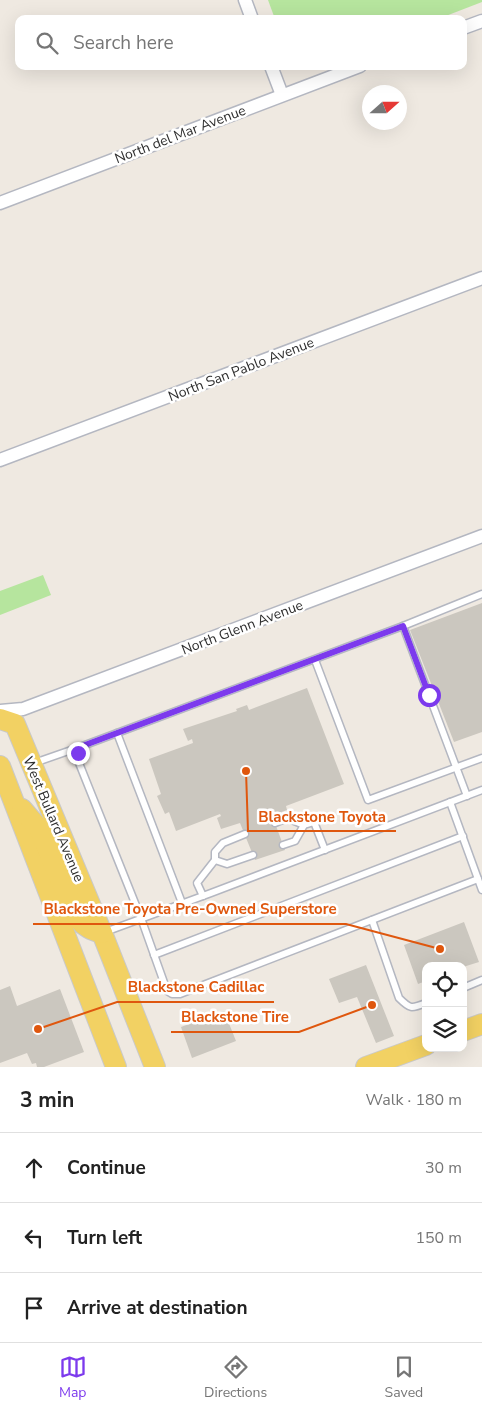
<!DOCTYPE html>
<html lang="en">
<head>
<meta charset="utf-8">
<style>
	body { margin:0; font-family:"Nunito Sans",sans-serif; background:#f6f6f6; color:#222 }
	.controls { position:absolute; right:15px; bottom:15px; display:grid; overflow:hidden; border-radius:10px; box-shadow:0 5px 20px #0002 }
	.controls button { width:45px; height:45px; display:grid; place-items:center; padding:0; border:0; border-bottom:1px solid #e0e0e0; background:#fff; color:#222; font:25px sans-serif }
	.compass { position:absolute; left:362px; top:85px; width:45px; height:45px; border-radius:50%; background:#fff; box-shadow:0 5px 20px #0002; rotate:69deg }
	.stop { position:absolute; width:15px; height:15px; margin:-11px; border:4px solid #7c3aed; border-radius:50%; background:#fff }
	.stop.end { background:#7c3aed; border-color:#fff; box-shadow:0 1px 5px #0008 }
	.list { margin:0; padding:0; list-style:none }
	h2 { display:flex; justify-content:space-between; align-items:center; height:65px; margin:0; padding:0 20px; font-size:21px }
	h2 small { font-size:16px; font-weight:400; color:#767676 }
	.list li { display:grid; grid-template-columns:32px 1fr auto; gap:15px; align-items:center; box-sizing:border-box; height:70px; padding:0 20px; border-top:1px solid #e0e0e0 }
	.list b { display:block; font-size:19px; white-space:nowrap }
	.list em { font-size:16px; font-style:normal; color:#767676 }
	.icon { flex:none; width:28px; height:28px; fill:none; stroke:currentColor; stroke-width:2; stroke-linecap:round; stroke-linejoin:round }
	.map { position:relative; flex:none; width:482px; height:1067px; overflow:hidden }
	.search { position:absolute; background:#fff; box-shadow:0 5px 20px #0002; left:15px; right:15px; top:15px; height:55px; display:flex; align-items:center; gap:12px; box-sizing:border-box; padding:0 18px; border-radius:10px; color:#767676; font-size:19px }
	.sheet { height:275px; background:#fff }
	nav { display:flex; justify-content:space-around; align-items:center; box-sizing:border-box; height:70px; border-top:1px solid #e0e0e0; background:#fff; font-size:14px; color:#767676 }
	nav a { display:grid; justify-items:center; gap:2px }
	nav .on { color:#7c3aed }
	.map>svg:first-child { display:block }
</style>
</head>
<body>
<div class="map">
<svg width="482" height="1067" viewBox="0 0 482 1067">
	<rect width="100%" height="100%" fill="#efe9e1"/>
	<g fill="#b6e59e">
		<polygon points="268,0 482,0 482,2 438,19 275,19"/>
		<polygon points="43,575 51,595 0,615 0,591"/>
	</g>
	<g fill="#cbc7bf">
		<polygon points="482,603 482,732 454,742 410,630"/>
		<polygon points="307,688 344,784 286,806 287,810 276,814 274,809 270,810 285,850 255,860 240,823 221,829 217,818 221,816 220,814 176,831 169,812 165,814 157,796 161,794 149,759 193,743 192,739 188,741 183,729 237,711 236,709 247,705 249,710"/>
		<polygon points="464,922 479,962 463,967 463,966 426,966 426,981 418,984 404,945"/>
		<polygon points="366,965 394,1036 376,1043 357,997 339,1003 329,979"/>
		<polygon points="10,986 17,1006 60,989 84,1052 44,1067 37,1067 36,1063 32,1064 27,1053 0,1063 0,990"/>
		<polygon points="224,1011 236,1041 192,1058 181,1027"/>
	</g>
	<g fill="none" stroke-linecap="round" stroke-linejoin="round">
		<defs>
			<g id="lane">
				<polyline points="315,660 368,800 482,758"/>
				<polyline points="117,733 182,903"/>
				<polyline points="77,748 79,763 141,918 167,991 172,994 180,994 478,879"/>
				<polyline points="34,763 77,748 403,626"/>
				<polyline points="467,796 403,626 482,594"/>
				<polyline points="450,802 482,890"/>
				<polyline points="275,823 287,818 304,825"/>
				<polyline points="283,845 295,841 304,825 314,822 325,850"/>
				<polyline points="215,860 227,864 253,855"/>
				<polyline points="203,896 197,883 215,860 215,852 223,843 245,834"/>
				<path d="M372,920L399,998C410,1009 411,1009 426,1003"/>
				<polyline points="105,932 211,893 482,790"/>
				<polyline points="154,955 463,836"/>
				<polyline points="463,988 482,980"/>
			</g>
			<g id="street">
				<polyline points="245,0 252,19"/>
				<polyline points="463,28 482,21"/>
				<polyline points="271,66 282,95"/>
				<polyline points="0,203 360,66"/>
				<polyline points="0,460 482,278"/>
				<polyline points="0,711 23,709 482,536"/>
			</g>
			<g id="primary">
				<polyline points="0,719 15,724 102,933 155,1067"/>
				<polyline points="0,766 116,1067"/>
				<path d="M22,809L40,830L57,872L78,919C85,927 91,930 102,933"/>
				<polyline points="463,1031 482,1024"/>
				<polyline points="366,1067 426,1045"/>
			</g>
		</defs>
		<use href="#lane" stroke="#b4b7c1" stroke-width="9"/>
		<use href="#street" stroke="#b4b7c1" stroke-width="15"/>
		<use href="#primary" stroke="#c9c9c9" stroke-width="22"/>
		<use href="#lane" stroke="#fff" stroke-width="6"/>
		<use href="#street" stroke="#fff" stroke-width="12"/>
		<use href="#primary" stroke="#f2d163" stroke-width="20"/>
	</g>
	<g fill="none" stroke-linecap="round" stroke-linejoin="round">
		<polyline stroke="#7c3aed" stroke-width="6" points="78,753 77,748 403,626 429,695"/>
	</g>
	<g text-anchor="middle" stroke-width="5" stroke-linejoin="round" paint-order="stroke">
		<g font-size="14" fill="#2e2e2e" stroke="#fff">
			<text transform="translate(180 134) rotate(-21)" y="5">North del Mar Avenue</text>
			<text transform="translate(241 369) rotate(-21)" y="5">North San Pablo Avenue</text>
			<text transform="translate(242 627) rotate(-21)" y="5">North Glenn Avenue</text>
			<text transform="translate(54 819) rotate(67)" y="5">West Bullard Avenue</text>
		</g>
	</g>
	<path fill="none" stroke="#df570e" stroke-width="2" d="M246 771L248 831H396M440 949L346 924H33M38 1029L117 1002H274M372 1005L299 1032H171"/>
	<g fill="#df570e" stroke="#fff" stroke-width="2">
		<circle cx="246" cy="771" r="5"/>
		<circle cx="440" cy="949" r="5"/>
		<circle cx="38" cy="1029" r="5"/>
		<circle cx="372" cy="1005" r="5"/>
	</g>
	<g font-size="15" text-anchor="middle" font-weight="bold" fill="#df570e" stroke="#fff" stroke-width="5" stroke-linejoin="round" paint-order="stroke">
		<text x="322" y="822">Blackstone Toyota</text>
		<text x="190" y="914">Blackstone Toyota Pre-Owned Superstore</text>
		<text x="196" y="992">Blackstone Cadillac</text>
		<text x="235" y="1022">Blackstone Tire</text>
	</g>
</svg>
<div class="controls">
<button><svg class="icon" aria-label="locate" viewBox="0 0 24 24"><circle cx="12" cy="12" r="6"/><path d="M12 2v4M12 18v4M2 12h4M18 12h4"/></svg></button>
<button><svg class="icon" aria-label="layers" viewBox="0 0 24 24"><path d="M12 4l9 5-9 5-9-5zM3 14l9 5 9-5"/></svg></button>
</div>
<svg class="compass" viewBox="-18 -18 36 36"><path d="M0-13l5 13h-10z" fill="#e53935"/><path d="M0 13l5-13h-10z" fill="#767676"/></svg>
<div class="stop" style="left:429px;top:695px"></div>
<div class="stop end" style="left:78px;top:753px"></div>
<div class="search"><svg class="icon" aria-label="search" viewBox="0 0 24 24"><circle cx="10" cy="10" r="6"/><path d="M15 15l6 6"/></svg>Search here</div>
</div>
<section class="sheet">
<h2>3 min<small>Walk · 180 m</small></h2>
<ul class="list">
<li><svg class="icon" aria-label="ahead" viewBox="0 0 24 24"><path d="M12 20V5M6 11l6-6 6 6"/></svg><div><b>Continue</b></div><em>30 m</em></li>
<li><svg class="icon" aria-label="left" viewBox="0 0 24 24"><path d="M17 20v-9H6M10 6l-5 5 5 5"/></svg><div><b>Turn left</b></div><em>150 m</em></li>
<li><svg class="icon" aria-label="arrive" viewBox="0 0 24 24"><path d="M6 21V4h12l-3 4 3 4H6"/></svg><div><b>Arrive at destination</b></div></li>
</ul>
</section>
<nav>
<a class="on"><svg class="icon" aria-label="map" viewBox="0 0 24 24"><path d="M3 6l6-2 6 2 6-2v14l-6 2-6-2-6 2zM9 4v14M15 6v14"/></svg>Map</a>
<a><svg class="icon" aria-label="directions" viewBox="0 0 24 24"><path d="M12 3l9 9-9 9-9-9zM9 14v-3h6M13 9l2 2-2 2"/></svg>Directions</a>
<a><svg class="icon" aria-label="saved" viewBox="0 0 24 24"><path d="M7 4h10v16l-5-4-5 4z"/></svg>Saved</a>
</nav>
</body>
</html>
